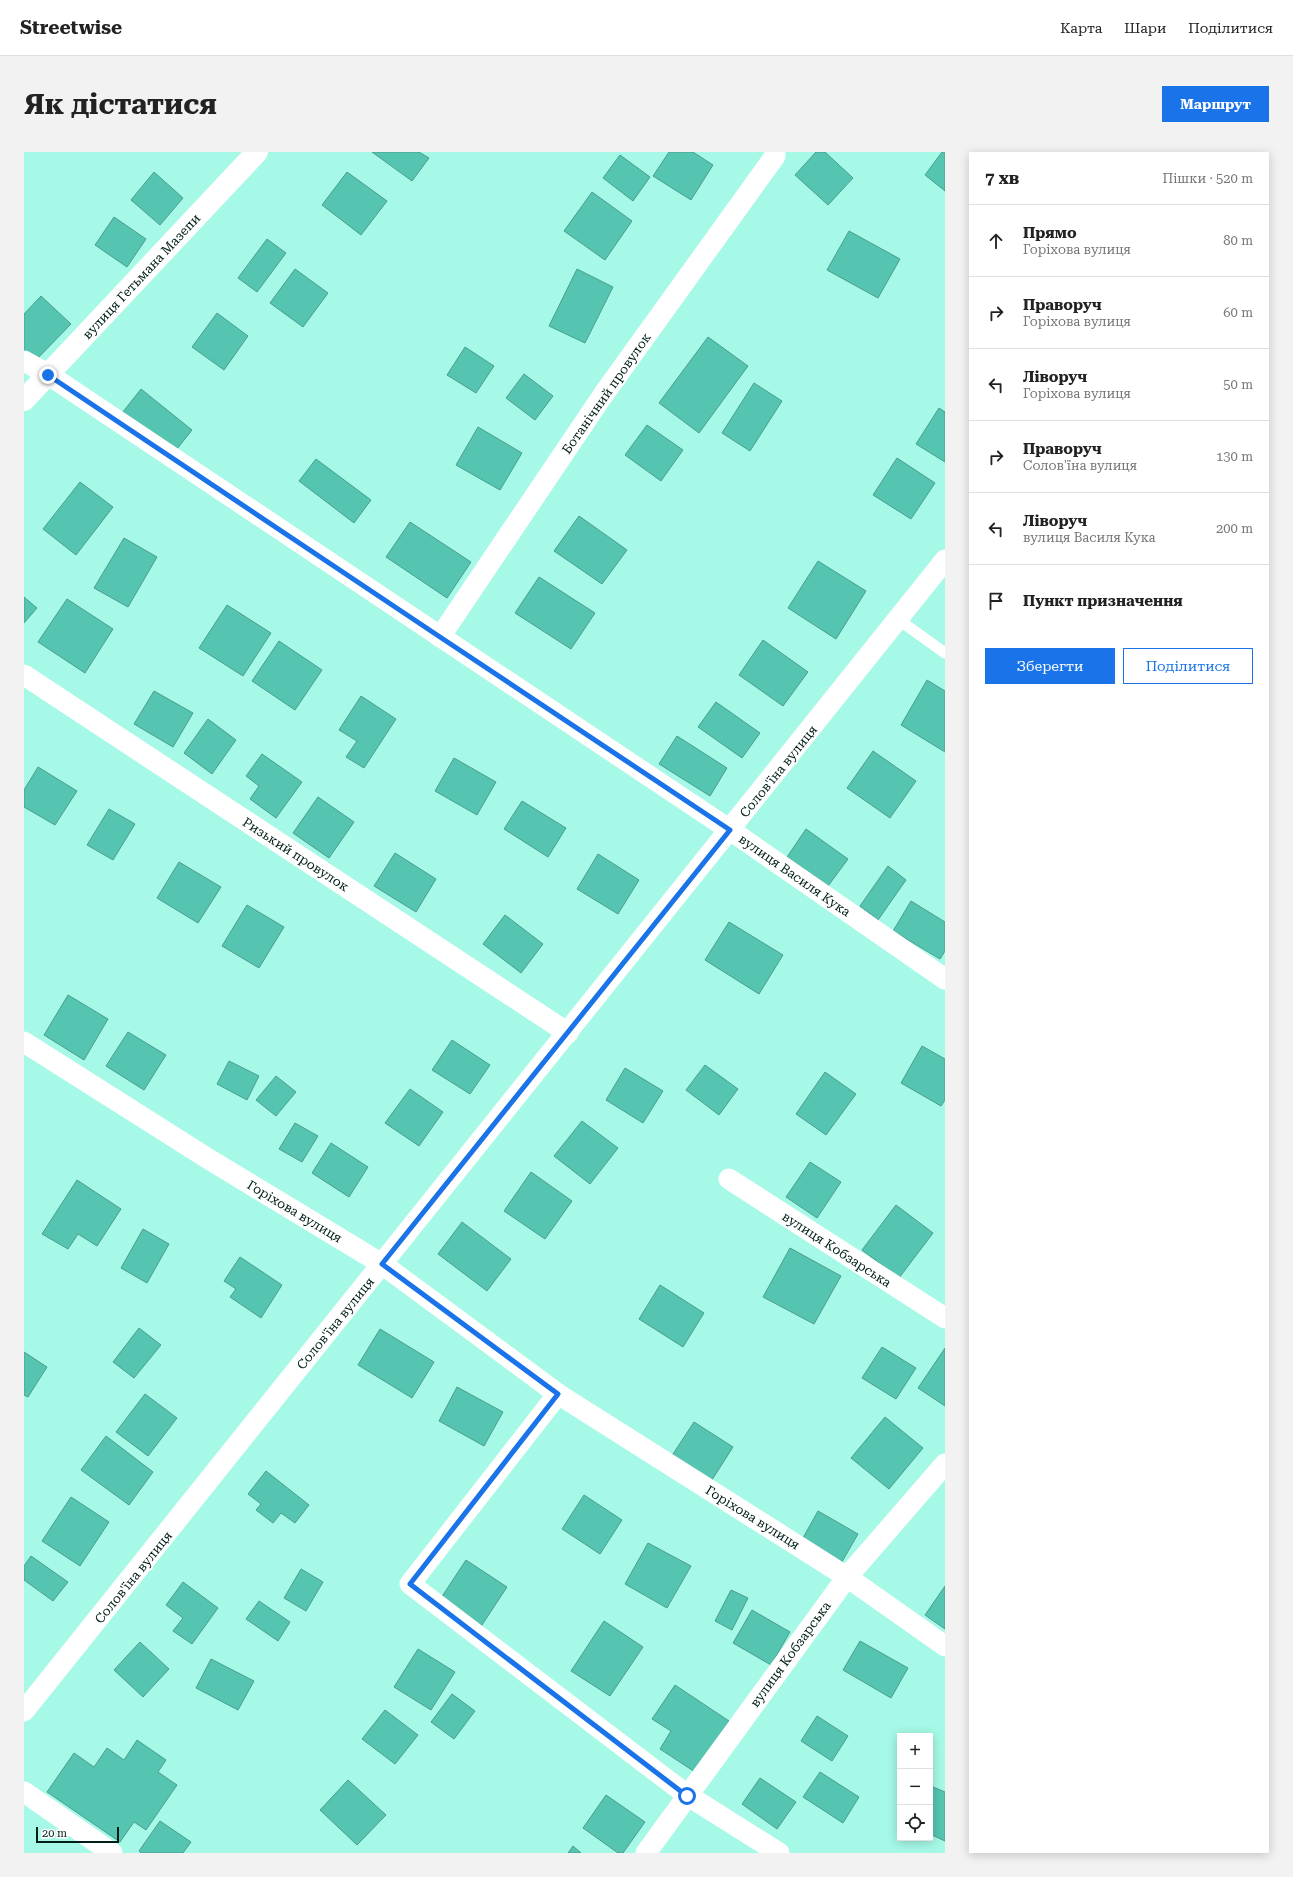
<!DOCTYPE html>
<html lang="uk">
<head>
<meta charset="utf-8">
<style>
	body { margin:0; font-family:"Roboto Serif",serif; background:#f2f2f2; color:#222 }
	.controls { position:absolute; right:12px; bottom:12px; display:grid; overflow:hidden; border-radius:0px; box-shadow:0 2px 10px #0003 }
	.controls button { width:36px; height:36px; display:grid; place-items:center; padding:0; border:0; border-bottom:1px solid #e0e0e0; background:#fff; color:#222; font:20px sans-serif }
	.scale { position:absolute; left:12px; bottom:10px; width:83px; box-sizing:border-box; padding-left:4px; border:2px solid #001d18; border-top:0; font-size:11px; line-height:14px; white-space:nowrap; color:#001d18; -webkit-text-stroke:3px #fff; paint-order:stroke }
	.stop { position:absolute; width:12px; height:12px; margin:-9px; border:3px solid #1a73e8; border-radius:50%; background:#fff }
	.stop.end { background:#1a73e8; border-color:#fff; box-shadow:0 1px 4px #0008 }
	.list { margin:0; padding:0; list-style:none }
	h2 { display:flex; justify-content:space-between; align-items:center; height:52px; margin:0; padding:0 16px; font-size:17px }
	h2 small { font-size:13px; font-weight:400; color:#767676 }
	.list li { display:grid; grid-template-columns:26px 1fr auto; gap:12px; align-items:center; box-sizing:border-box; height:72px; padding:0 16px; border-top:1px solid #e0e0e0 }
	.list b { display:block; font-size:15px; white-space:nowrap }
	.list p { margin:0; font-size:13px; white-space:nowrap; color:#767676 }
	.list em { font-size:13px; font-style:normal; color:#767676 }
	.actions { display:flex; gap:8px; padding:12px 16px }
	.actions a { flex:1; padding:9px 0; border:1px solid #1a73e8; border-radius:0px; text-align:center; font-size:14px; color:#1a73e8 }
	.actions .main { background:#1a73e8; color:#fff }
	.icon { flex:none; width:22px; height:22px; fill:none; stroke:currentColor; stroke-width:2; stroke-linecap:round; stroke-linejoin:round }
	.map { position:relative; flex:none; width:921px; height:1701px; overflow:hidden; border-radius:0px }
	header { display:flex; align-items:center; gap:24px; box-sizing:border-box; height:56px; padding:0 20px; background:#fff; border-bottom:1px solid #e0e0e0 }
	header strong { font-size:19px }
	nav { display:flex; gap:22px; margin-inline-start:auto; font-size:14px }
	.intro { display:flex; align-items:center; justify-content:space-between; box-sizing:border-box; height:96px; padding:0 24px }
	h1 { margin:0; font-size:28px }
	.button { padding:10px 18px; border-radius:0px; background:#1a73e8; color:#fff; font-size:14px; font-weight:700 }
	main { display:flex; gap:24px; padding:0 24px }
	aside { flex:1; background:#fff; border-radius:0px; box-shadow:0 2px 10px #0003 }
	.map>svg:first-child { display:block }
</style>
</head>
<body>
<header>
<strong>Streetwise</strong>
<nav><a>Карта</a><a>Шари</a><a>Поділитися</a></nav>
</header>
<div class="intro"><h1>Як дістатися</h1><a class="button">Маршрут</a></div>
<main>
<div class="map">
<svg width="921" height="1701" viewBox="0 0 921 1701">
	<rect width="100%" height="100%" fill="#a6f9e7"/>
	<g fill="#55c5b1" stroke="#4b9d8d">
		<polygon points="348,0 395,0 405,6 388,29"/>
		<polygon points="645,0 669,0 689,13 667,48 629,24"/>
		<polygon points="792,0 801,0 829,26 804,53 771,23"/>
		<polygon points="918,0 921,0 921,39 901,23"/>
		<polygon points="596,3 626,25 609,49 579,26"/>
		<polygon points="130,20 159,46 136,73 107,48"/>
		<polygon points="323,20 363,49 337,83 298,53"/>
		<polygon points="568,40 608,69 581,108 540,79"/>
		<polygon points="90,65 122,87 103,115 71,93"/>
		<polygon points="825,79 876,107 854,146 803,118"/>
		<polygon points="243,87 262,101 233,140 214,126"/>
		<polygon points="271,117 304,141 279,175 246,151"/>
		<polygon points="553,117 589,135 561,191 525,174"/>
		<polygon points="17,144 47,172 11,209 0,198 0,162"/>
		<polygon points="193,161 224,184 200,218 168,195"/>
		<polygon points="684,185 724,214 675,281 635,251"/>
		<polygon points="441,195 470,214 452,241 423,223"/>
		<polygon points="500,222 529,244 511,268 482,246"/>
		<polygon points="730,231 758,249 726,299 698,281"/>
		<polygon points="117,237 168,278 149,302 98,261"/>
		<polygon points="915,256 921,260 921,310 892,292"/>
		<polygon points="623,273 659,298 637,329 601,303"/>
		<polygon points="454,275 498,301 476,338 432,313"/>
		<polygon points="873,306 911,331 887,367 849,343"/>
		<polygon points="292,307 347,348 330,371 275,329"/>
		<polygon points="56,330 89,355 52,403 19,377"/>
		<polygon points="555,364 603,398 578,432 530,399"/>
		<polygon points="386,370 447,410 423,446 362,405"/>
		<polygon points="100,386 133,405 104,455 70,436"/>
		<polygon points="794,409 842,439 812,487 764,456"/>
		<polygon points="515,425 571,461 547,497 491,461"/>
		<polygon points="0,445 13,456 0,471"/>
		<polygon points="43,447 89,477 61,521 14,490"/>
		<polygon points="203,453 247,481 219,524 175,496"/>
		<polygon points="739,488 784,520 759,554 715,523"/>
		<polygon points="255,489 298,518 271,558 228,529"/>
		<polygon points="903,528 921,539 921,600 877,573"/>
		<polygon points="130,539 169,561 149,595 110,572"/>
		<polygon points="337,544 372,567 340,616 322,605 333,589 315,578"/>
		<polygon points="692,550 736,581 718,606 674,575"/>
		<polygon points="184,567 212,588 188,622 160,601"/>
		<polygon points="653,584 703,616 686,644 635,612"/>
		<polygon points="849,599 892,629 866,666 823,636"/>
		<polygon points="238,602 278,630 252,666 226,647 235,634 222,624"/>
		<polygon points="430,606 472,630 453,663 411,639"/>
		<polygon points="14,615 53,639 31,673 0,655 0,638"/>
		<polygon points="294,645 330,670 305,706 269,681"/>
		<polygon points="498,649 542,676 524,705 480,677"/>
		<polygon points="85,657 111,672 89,708 63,693"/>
		<polygon points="782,677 824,707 804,734 763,705"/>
		<polygon points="371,701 412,727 392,760 350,734"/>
		<polygon points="574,702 615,728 594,762 553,737"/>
		<polygon points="155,710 197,735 174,771 133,746"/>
		<polygon points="864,714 882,728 854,768 836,754"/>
		<polygon points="887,749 921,770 921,799 916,807 869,779"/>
		<polygon points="223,753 260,775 235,816 198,794"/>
		<polygon points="481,763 519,792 497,821 459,792"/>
		<polygon points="705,770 759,803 735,842 681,808"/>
		<polygon points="44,843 84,867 60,908 20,883"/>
		<polygon points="104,880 142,903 120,938 82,914"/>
		<polygon points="428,888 466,913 446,942 408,918"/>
		<polygon points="898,894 921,907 921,948 917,954 877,931"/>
		<polygon points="205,909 235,924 223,948 193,932"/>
		<polygon points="681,913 714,937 695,963 662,938"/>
		<polygon points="601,916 639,939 619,971 582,948"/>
		<polygon points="801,920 832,942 802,983 772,962"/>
		<polygon points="252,924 272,940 252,964 232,948"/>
		<polygon points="386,937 419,960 395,994 361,971"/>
		<polygon points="558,969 594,996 566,1032 530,1004"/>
		<polygon points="271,971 294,984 278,1010 255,997"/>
		<polygon points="307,991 344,1015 325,1045 288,1021"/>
		<polygon points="786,1010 817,1030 793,1066 762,1045"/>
		<polygon points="507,1020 548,1049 521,1087 480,1059"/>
		<polygon points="53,1028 97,1057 73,1094 54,1082 44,1097 18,1082"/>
		<polygon points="872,1053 909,1081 875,1126 838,1098"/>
		<polygon points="438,1070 487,1107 463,1139 414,1102"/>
		<polygon points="119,1077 145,1092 123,1131 97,1116"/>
		<polygon points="766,1096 817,1124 790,1172 739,1145"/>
		<polygon points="216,1105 258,1133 237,1166 206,1145 212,1137 200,1129"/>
		<polygon points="636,1133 680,1161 659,1195 615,1167"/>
		<polygon points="115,1176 137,1193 110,1226 89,1210"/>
		<polygon points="356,1177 410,1210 388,1246 334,1213"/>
		<polygon points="858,1195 892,1216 872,1247 838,1226"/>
		<polygon points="921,1196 921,1254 894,1236"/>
		<polygon points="0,1200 23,1215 4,1245 0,1243"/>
		<polygon points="433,1235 479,1260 460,1294 415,1269"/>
		<polygon points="121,1242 153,1266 124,1304 92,1280"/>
		<polygon points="861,1265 899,1296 865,1337 827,1306"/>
		<polygon points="670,1270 709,1295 686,1331 647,1305"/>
		<polygon points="82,1284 129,1320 105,1353 57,1318"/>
		<polygon points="242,1319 285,1353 271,1371 257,1361 249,1371 232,1358 237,1352 224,1342"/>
		<polygon points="560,1343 598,1368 576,1402 538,1377"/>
		<polygon points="47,1345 85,1370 56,1414 18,1389"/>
		<polygon points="794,1359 834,1382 815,1415 775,1393"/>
		<polygon points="624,1391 667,1414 643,1456 601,1432"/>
		<polygon points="7,1404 44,1430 29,1449 0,1428 0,1414"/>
		<polygon points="442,1408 483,1435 456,1476 415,1449"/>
		<polygon points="277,1417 299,1430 282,1459 260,1446"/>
		<polygon points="159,1430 194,1456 168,1492 149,1479 159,1466 142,1453"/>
		<polygon points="921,1434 921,1477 901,1463"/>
		<polygon points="707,1438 724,1446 708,1478 691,1469"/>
		<polygon points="235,1449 266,1470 254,1489 222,1467"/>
		<polygon points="728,1458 766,1480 747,1513 709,1491"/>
		<polygon points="580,1469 619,1495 586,1544 547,1519"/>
		<polygon points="836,1489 884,1516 867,1546 819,1518"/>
		<polygon points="116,1490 145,1517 119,1545 90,1518"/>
		<polygon points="394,1497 431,1520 407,1558 370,1535"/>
		<polygon points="187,1507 230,1529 214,1558 172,1536"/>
		<polygon points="651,1533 705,1569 671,1620 636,1597 647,1579 628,1567"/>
		<polygon points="428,1542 451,1559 430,1587 407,1570"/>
		<polygon points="361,1558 394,1583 371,1612 338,1587"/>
		<polygon points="793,1564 824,1584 808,1609 777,1589"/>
		<polygon points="113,1588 142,1608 134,1620 153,1633 122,1678 110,1670 96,1690 23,1640 50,1601 70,1615 83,1596 100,1608"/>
		<polygon points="796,1620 835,1645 819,1671 779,1645"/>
		<polygon points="736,1626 772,1650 753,1677 718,1652"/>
		<polygon points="324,1628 362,1663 333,1693 296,1658"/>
		<polygon points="909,1635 921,1640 921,1689 906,1682 906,1642"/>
		<polygon points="582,1643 621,1670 599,1701 594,1701 559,1676"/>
		<polygon points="136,1669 167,1690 159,1701 117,1701 115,1699"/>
		<polygon points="549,1694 557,1701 544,1701"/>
	</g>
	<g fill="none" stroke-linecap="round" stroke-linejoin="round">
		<polyline stroke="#fff" stroke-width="11" points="875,468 921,501"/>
		<g stroke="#fff" stroke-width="21">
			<polyline points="0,209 25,223 706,678 921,827"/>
			<polyline points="416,485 579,243 751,4 751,0"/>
			<polyline points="0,523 544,881"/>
			<polyline points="0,890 183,1006 358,1112 534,1242 823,1425 921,1494"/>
			<polyline points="705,1027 921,1166"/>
			<polyline points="534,1242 386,1432 663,1643 755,1701"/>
			<polyline points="0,1559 921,408"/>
			<polyline points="0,1640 88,1701"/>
			<polyline points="622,1701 823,1425 921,1312"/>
		</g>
		<polyline stroke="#fff" stroke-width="22" points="0,248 233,0"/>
	</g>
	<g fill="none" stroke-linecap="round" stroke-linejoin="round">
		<polyline stroke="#1a73e8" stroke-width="5" points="24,223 416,485 706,678 358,1112 534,1242 386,1432 663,1644"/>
	</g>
	<g text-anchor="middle" stroke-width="4" stroke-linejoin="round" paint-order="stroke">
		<g font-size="13" fill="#001d18" stroke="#fff">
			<text transform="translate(117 124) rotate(-47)" y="5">вулиця Гетьмана Мазепи</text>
			<text transform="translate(582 241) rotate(-55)" y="5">Ботанічний провулок</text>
			<text transform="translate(754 619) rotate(-51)" y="5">Солов'їна вулиця</text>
			<text transform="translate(272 702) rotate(33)" y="5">Ризький провулок</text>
			<text transform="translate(771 723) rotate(35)" y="5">вулиця Василя Кука</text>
			<text transform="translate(271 1059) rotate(31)" y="5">Горіхова вулиця</text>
			<text transform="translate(813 1097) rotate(33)" y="5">вулиця Кобзарська</text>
			<text transform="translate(311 1171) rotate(-51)" y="5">Солов'їна вулиця</text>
			<text transform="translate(729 1365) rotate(32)" y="5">Горіхова вулиця</text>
			<text transform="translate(109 1425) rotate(-51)" y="5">Солов'їна вулиця</text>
			<text transform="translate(766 1502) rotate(-54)" y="5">вулиця Кобзарська</text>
		</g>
	</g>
</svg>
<div class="controls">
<button>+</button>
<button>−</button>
<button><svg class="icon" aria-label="locate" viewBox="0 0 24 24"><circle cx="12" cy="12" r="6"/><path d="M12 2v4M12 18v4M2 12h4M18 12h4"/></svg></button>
</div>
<div class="scale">20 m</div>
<div class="stop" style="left:663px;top:1644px"></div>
<div class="stop end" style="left:24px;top:223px"></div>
</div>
<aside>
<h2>7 хв<small>Пішки · 520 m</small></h2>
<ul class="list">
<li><svg class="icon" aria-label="ahead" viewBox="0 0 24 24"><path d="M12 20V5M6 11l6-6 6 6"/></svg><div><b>Прямо</b><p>Горіхова вулиця</p></div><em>80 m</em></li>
<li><svg class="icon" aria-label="right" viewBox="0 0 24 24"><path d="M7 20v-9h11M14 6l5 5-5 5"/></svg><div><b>Праворуч</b><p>Горіхова вулиця</p></div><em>60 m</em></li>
<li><svg class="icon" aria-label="left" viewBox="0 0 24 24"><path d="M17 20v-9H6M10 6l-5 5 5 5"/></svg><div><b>Ліворуч</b><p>Горіхова вулиця</p></div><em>50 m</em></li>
<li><svg class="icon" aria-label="right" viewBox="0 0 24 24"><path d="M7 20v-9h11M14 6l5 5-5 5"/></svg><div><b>Праворуч</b><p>Солов'їна вулиця</p></div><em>130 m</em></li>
<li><svg class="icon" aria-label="left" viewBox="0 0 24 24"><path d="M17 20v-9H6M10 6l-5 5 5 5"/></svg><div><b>Ліворуч</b><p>вулиця Василя Кука</p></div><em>200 m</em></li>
<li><svg class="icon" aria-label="arrive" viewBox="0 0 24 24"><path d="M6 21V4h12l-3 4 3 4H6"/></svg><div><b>Пункт призначення</b></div></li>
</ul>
<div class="actions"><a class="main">Зберегти</a><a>Поділитися</a></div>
</aside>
</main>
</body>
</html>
